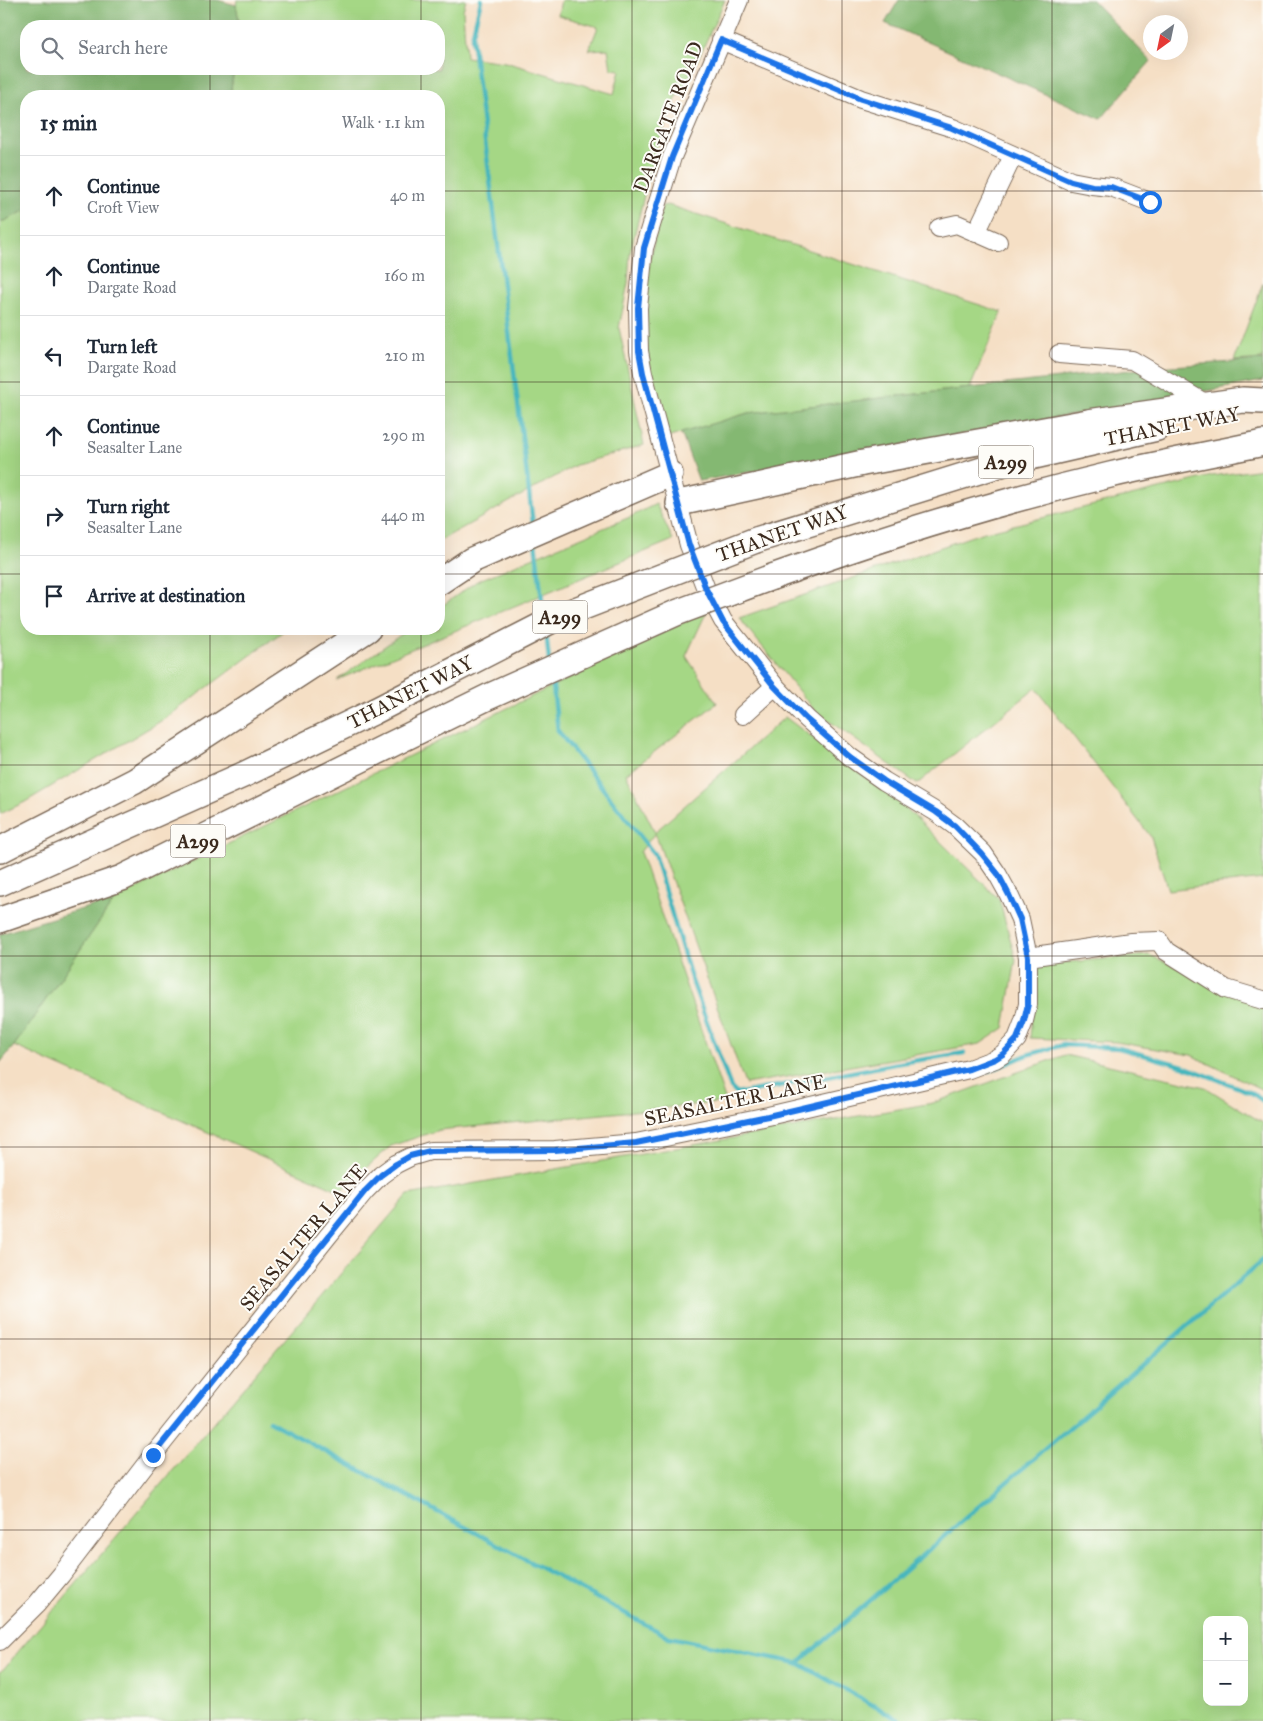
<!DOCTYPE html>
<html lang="en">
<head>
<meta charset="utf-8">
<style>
	body { margin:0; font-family:"IM FELL Great Primer",serif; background:#f6f6f7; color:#1f2937 }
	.controls { position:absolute; right:15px; bottom:15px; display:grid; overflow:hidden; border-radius:10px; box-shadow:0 5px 20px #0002 }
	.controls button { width:45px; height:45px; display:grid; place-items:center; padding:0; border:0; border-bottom:1px solid #e0e1e3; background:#fff; color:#1f2937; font:25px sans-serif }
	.compass { position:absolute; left:1143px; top:15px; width:45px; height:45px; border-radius:50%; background:#fff; box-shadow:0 5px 20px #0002; rotate:213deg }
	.stop { position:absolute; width:15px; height:15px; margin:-11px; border:4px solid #1a73e8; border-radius:50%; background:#fff }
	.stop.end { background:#1a73e8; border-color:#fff; box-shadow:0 1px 5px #0008 }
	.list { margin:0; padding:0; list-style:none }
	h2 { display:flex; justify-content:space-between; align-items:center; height:65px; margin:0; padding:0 20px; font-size:21px }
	h2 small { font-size:16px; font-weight:400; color:#747a83 }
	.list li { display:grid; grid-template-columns:32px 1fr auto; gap:15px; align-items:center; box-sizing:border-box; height:80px; padding:0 20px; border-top:1px solid #e0e1e3 }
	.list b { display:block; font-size:19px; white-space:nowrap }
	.list p { margin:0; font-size:16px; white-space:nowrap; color:#747a83 }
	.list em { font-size:16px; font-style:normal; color:#747a83 }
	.icon { flex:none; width:28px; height:28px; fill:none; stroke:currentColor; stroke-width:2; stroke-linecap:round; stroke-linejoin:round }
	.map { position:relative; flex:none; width:1263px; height:1721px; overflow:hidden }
	.search { position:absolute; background:#fff; box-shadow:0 5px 20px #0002; left:20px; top:20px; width:425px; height:55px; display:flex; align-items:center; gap:12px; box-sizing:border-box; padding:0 18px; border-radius:20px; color:#747a83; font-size:19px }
	.panel { position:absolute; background:#fff; box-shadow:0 5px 20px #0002; left:20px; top:90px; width:425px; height:545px; border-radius:20px }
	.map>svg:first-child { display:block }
</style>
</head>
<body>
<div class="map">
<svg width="1263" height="1721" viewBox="0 0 1263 1721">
	<rect width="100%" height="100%" fill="#fdfcf7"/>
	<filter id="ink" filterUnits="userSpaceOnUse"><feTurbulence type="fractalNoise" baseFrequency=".02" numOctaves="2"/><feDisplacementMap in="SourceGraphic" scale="10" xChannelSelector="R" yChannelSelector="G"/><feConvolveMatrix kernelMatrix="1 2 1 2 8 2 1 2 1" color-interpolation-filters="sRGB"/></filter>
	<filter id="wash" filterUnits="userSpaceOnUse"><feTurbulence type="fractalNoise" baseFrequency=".0096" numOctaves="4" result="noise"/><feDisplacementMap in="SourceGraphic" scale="20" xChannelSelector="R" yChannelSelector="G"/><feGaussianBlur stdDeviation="1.12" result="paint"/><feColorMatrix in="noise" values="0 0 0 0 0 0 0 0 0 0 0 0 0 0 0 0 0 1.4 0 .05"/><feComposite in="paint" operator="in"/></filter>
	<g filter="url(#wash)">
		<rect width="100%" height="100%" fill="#f5dfc5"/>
		<g fill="#a5d785" stroke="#708052" fill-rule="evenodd">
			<polygon points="237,0 466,0 463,10 466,57 505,62 614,94 620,70 611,69 608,49 589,50 598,27 558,15 561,0 725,0 688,81 677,96 654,155 630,253 628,283 619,328 644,445 576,465 439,541 439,96 230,96 234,69 439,69 439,26 240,26 236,5"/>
			<path d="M668,205L1002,312L970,388L748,413L667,438C657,398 644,357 644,316C644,279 654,242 662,206Z"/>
			<polygon points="26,210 26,629 286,629 166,718 25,802 0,814 0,223"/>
			<polygon points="1263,283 1263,359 1234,361"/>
			<polygon points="1263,469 1263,879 1168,890 1151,837 1036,688 917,784 814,710 739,618 981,533 1212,476"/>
			<polygon points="656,504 673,540 337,680 409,629 439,629 439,608 477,581 630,517"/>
			<polygon points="707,611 686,656 717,703 626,774 655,832 785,717 905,807 999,899 1016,960 1004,1028 980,1044 745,1084 655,833 640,852 726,1102 439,1130 391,1146 340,1191 14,1046 115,899"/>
			<polygon points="1149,955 1263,1004 1263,1090 1191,1055 1116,1042 1030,1038 1036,965"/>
			<path d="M1065,1055L1205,1087L1263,1123V1721H0V1673L408,1195L933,1103ZM1207,1620H1244V1702H1207Z"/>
		</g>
		<g fill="#84b872" stroke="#607148">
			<polygon points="0,0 217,0 236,5 240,26 26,26 26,69 234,69 230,96 26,96 26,210 0,223"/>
			<polygon points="899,0 1092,0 1151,61 1101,119 885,23"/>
			<polygon points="1263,360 1263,381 699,481 681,433 748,413 1157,367"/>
			<polygon points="115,899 14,1046 0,1063 0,934"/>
		</g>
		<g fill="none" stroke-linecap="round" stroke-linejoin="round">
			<g stroke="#46b6bd" stroke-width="4.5">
				<polyline points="481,0 472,37 533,524"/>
				<polyline points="535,542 544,616"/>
				<polyline points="546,631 549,661"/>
				<polyline points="552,678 558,731 654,854 691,978 731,1088 737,1094 894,1064 964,1053"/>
				<polyline points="987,1072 1027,1055 1063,1045 1119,1048 1183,1066 1252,1093 1263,1101"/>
				<polyline points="269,1421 669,1637 798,1663 901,1721"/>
				<polyline points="798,1663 1263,1260"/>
			</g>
		</g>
	</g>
	<g filter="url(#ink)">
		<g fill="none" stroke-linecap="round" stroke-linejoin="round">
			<defs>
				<g id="minor">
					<polyline points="721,40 861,99 953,128 1071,181 1092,185 1111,187 1150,202"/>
					<polyline points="939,228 957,224 998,242"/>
					<polyline points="976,233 1013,156"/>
					<polyline points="1059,354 1132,360 1208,405"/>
					<polyline points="743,715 775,686"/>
					<polyline points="1028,957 1131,942 1159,941 1166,951 1226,989 1263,1000"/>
					<polyline points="0,1641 36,1605 61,1575 153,1455 328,1236 365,1191 381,1175 396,1164 410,1157 430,1151 555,1150 636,1143 768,1116 969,1069 995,1059 1003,1054 1017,1039 1024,1021 1028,1004 1028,957 1020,919 1009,895 998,875 983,853 955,826 936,812 884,781 850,757 807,719 775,686 723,621 706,589 689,545 643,373 639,351 638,308 644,248 672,157 739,0"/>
				</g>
				<g id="highway">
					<polyline points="679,503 863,463 1088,422 1243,400 1263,401"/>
					<polyline points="756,540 1008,462 1157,428"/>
					<path d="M772,577C883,537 996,502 1110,475C1161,463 1212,454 1263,443"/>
					<polyline points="439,582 472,560 670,474"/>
					<polyline points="0,850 135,781 368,629"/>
					<polyline points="0,883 243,775 373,712"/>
					<polyline points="0,920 122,878 388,746"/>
				</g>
			</defs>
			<use href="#minor" stroke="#7c6958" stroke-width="20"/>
			<use href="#highway" stroke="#7c6958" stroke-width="28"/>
			<use href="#minor" stroke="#fff" stroke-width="18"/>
			<use href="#highway" stroke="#fff" stroke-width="25"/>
			<defs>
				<g id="highway-bridge">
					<polyline points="373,712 560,616 756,540"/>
					<polyline points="388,746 488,697 676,613 772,577"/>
				</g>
			</defs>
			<use href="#highway-bridge" stroke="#7c6958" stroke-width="28" stroke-linecap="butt"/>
			<use href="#highway-bridge" stroke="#fff" stroke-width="25"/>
		</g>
	</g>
	<g fill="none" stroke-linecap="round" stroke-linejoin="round" filter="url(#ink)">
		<polyline stroke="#1a73e8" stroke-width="6" points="153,1455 365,1191 381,1175 396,1164 410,1156 430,1151 555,1150 636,1143 768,1116 969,1069 995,1059 1003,1054 1017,1039 1024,1021 1028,1004 1028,957 1020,919 1009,895 998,874 982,854 955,826 936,812 884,781 850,757 806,719 774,686 723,622 706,589 689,545 643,373 639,351 638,308 644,248 672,157 721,40 861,99 952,128 1071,181 1092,186 1111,187 1150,202"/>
	</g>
	<path fill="none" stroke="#3b2a1e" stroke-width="1" stroke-opacity="0.55" d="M210,0V26M421,0V26M632,0V1721M842,0V1721M1052,0V1721M210,69V96M421,69V96M0,191H26M439,191H1263M0,382H26M439,382H1263M0,574H26M439,574H1263M210,629V1721M421,629V1721M0,765H1263M0,956H1263M0,1147H1263M0,1339H1263M0,1530H1263"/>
	<g text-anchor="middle" stroke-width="4" stroke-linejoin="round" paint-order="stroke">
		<g fill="#fdfcf7" stroke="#75695f" stroke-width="1">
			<rect x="978.5" y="445.5" width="55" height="33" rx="4"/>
			<rect x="532.5" y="600.5" width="55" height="33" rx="4"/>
			<rect x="170.5" y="824.5" width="55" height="33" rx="4"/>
		</g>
		<g font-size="19" font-weight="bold" fill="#3b2a1e">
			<text x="1006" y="469">A299</text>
			<text x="560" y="624">A299</text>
			<text x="198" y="848">A299</text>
		</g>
		<g font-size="20" fill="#3b2a1e" stroke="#fdfcf7">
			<text transform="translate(668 117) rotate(-69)" y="7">DARGATE ROAD</text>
			<text transform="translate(1172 426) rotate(-11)" y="7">THANET WAY</text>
			<text transform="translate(782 533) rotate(-19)" y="7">THANET WAY</text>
			<text transform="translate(410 692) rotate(-27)" y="7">THANET WAY</text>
			<text transform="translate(735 1100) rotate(-12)" y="7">SEASALTER LANE</text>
			<text transform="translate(303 1237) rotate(-50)" y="7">SEASALTER LANE</text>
		</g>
	</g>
</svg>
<div class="controls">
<button>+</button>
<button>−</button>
</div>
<svg class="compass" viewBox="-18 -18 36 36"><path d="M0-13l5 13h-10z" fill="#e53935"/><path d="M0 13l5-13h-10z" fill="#747a83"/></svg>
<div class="stop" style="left:1150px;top:202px"></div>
<div class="stop end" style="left:153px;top:1455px"></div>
<div class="search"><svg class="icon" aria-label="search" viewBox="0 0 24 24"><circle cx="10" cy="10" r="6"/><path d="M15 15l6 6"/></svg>Search here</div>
<section class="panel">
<h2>15 min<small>Walk · 1.1 km</small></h2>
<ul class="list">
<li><svg class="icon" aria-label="ahead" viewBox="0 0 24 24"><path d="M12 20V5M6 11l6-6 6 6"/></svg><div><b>Continue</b><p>Croft View</p></div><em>40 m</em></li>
<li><svg class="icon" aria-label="ahead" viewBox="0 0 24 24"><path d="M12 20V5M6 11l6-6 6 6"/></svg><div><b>Continue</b><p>Dargate Road</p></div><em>160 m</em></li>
<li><svg class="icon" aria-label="left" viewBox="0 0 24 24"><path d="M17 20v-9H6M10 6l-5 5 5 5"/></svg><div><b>Turn left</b><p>Dargate Road</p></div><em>210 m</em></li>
<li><svg class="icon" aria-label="ahead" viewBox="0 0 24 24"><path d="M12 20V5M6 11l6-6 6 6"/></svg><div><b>Continue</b><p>Seasalter Lane</p></div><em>290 m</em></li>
<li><svg class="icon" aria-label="right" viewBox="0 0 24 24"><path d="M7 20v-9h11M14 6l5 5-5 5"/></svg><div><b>Turn right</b><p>Seasalter Lane</p></div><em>440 m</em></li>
<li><svg class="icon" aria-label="arrive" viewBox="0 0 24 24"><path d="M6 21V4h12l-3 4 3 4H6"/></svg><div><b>Arrive at destination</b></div></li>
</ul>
</section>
</div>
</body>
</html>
